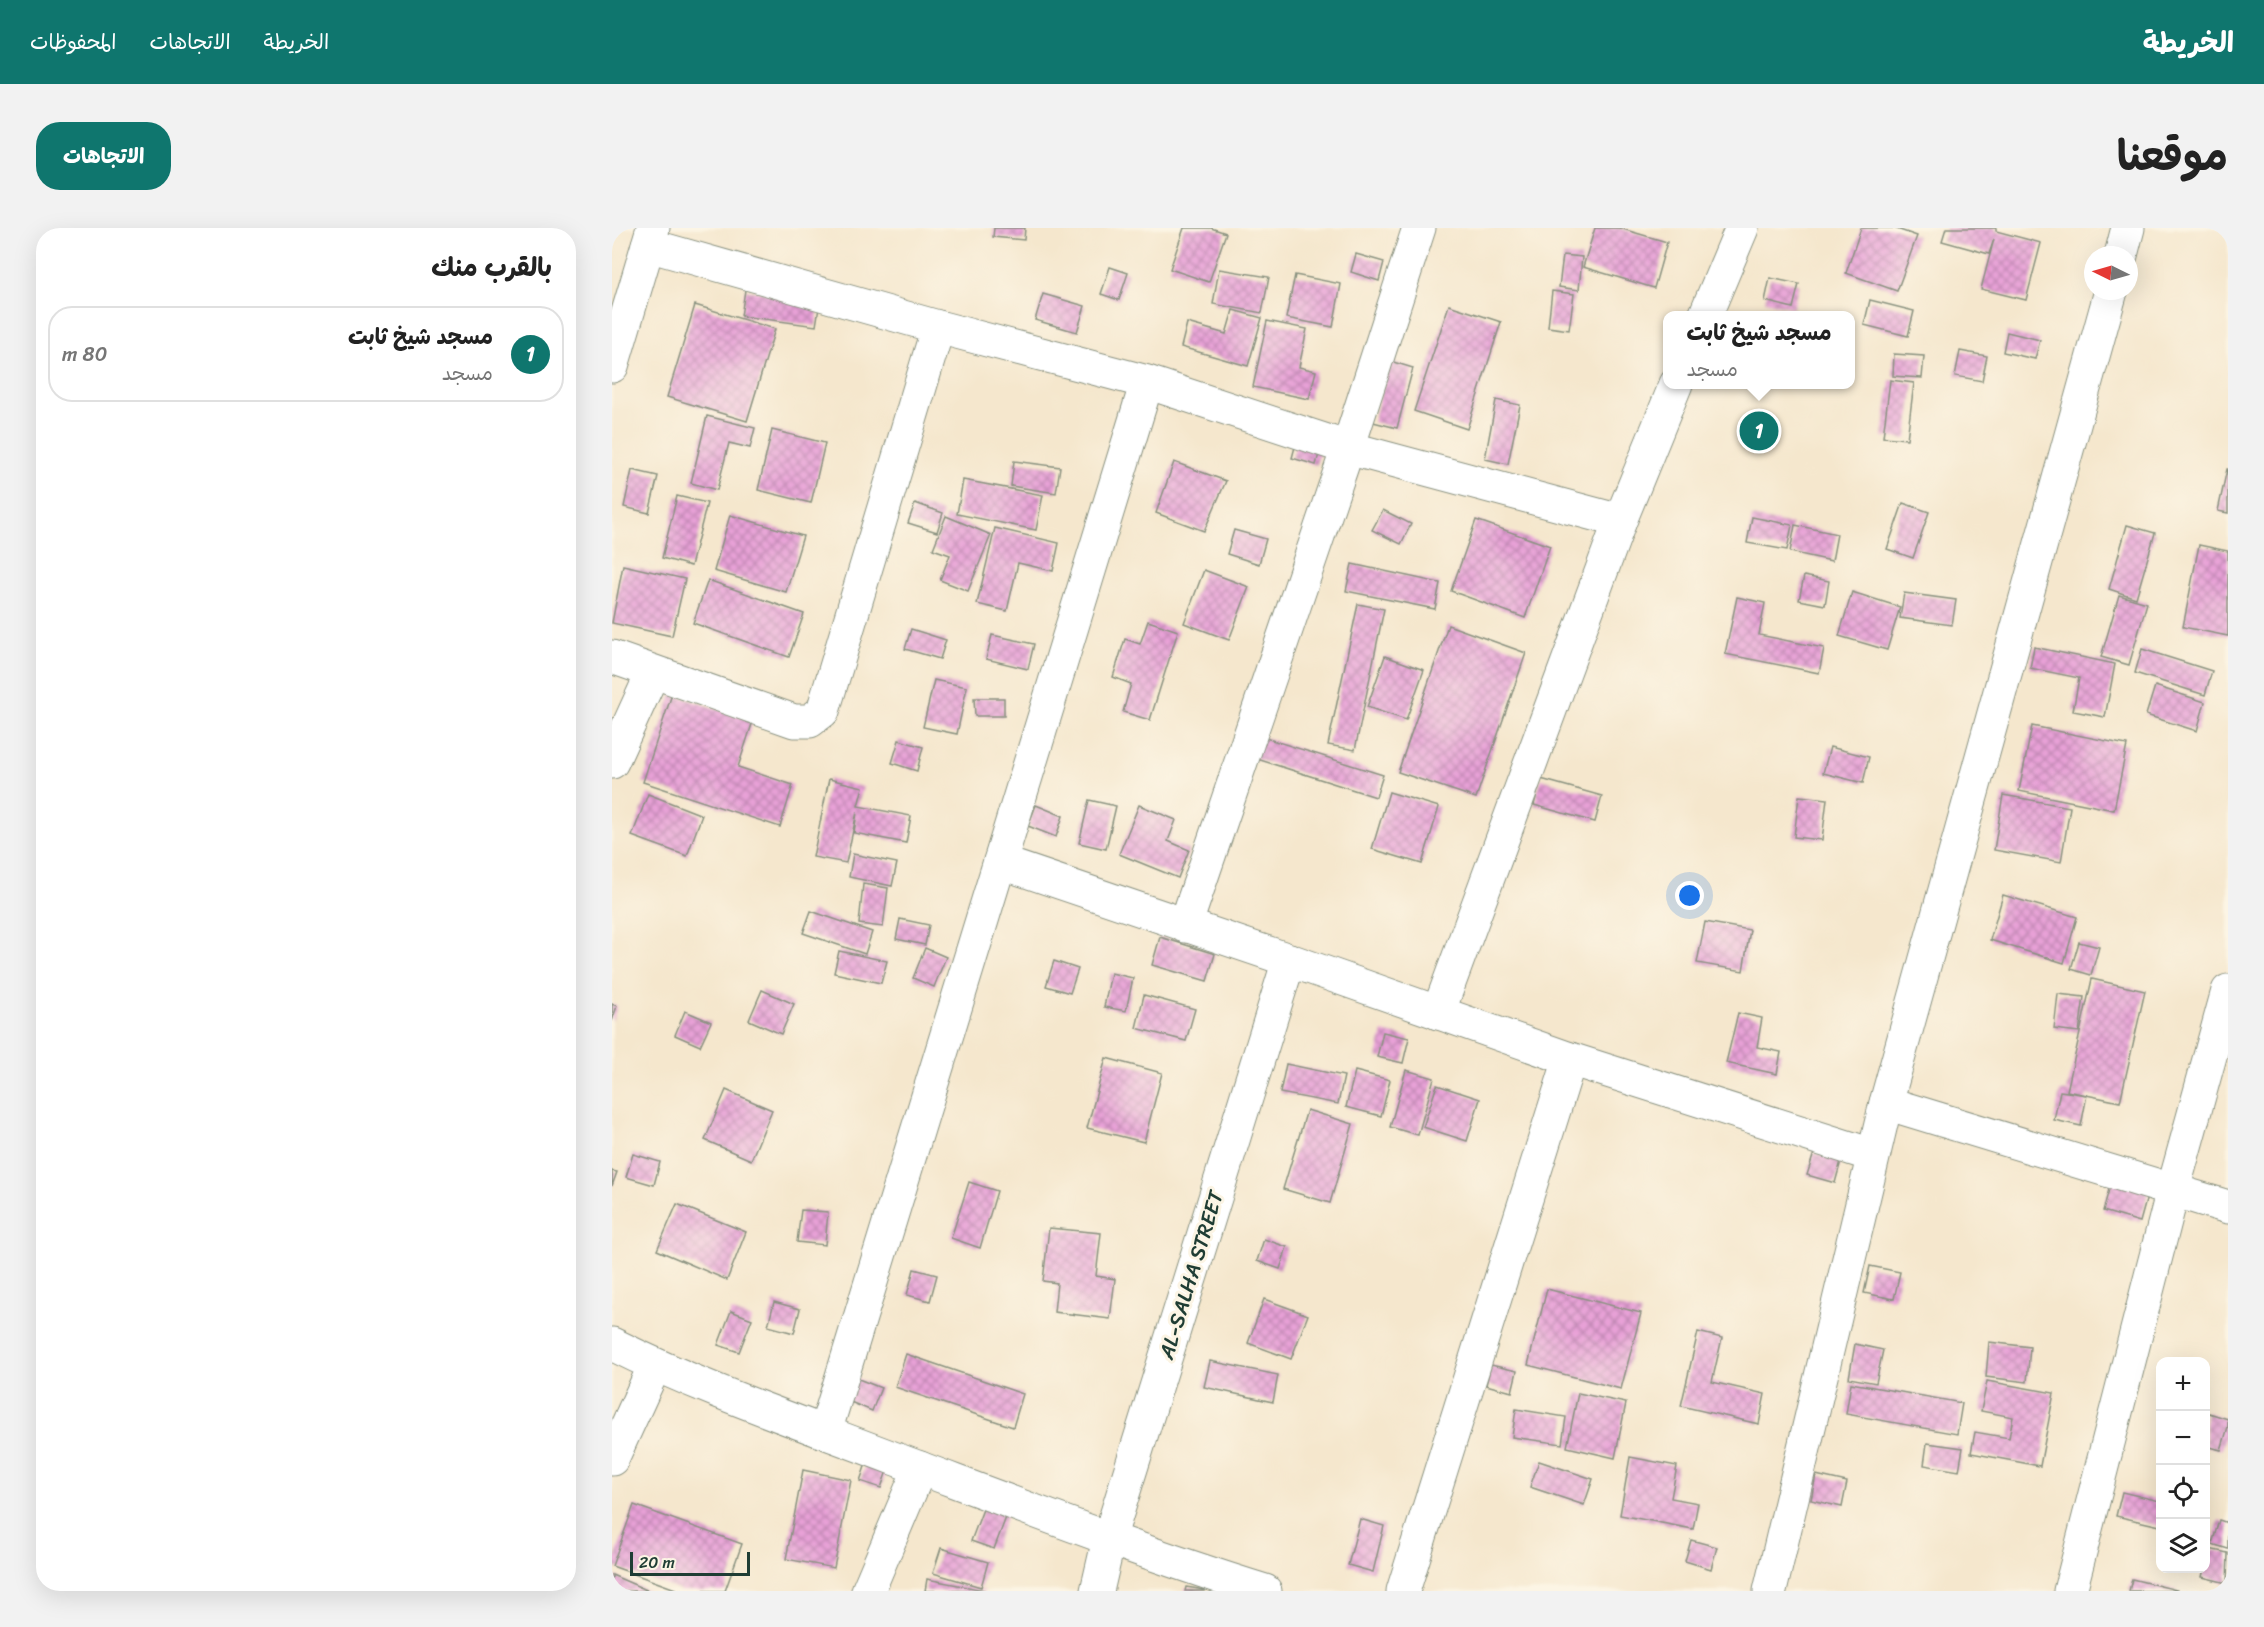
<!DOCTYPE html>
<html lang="ar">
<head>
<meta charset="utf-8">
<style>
	body { margin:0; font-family:Sriracha,"Playpen Sans Arabic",sans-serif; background:#f2f2f2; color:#222; direction:rtl }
	.controls { position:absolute; right:18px; bottom:18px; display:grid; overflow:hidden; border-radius:12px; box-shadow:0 6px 24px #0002 }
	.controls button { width:54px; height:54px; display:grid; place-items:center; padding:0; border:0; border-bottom:2px solid #e0e0e0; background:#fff; color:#222; font:30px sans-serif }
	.compass { position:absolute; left:1472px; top:18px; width:54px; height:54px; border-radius:50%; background:#fff; box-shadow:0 6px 24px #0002; rotate:275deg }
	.scale { position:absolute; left:18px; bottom:15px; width:120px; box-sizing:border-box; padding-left:6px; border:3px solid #1f3d34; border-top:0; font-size:16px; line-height:21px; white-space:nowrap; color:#1f3d34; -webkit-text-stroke:4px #fcf5e5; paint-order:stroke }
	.you { position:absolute; left:1078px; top:668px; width:21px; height:21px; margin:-15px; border:4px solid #fff; border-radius:50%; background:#1a73e8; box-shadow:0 0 0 9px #1a73e833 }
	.badge { display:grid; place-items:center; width:39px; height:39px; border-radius:50%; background:#0f766e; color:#fff; font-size:20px; font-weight:700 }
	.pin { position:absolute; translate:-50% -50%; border:3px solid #fff; box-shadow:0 2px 6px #0006 }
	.popup { position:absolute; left:1051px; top:83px; width:192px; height:78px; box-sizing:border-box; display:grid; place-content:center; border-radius:12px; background:#fff; filter:drop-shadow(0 2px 4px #0005); font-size:20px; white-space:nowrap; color:#767676 }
	.popup b { font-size:22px; color:#222 }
	.popup::after { content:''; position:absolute; left:50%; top:100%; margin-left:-12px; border:12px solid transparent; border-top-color:#fff }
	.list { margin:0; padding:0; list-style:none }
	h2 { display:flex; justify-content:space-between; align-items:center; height:78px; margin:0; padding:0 24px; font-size:26px }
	h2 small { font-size:20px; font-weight:400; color:#767676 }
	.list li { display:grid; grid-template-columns:39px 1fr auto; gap:18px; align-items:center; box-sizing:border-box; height:96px; margin:0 12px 12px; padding:0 12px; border:2px solid #e0e0e0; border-radius:24px }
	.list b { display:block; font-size:22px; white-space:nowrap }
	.list p { margin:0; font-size:20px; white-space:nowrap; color:#767676 }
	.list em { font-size:20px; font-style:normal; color:#767676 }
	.icon { flex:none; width:33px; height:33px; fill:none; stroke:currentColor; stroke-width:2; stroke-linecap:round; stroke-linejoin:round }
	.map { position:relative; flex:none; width:1616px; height:1363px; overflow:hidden; direction:ltr; border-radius:24px }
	header { display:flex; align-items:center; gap:36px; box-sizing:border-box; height:84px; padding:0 30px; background:#0f766e; color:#fff }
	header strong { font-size:28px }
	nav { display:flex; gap:33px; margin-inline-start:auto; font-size:21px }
	.intro { display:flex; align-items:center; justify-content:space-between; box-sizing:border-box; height:144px; padding:0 36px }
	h1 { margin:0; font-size:42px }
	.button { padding:15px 27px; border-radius:24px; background:#0f766e; color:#fff; font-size:21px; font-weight:700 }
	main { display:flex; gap:36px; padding:0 36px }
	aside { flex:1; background:#fff; border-radius:24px; box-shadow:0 6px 24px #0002 }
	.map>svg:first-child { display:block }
</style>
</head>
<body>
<header>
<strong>الخريطة</strong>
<nav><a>الخريطة</a><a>الاتجاهات</a><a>المحفوظات</a></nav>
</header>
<div class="intro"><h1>موقعنا</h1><a class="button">الاتجاهات</a></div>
<main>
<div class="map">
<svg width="1616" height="1363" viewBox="0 0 1616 1363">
	<defs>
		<pattern id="building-cross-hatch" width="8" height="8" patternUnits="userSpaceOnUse" patternTransform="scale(1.5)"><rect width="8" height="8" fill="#e8a1d7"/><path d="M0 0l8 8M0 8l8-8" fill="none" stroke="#bb84af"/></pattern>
	</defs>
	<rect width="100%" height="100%" fill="#fcf5e5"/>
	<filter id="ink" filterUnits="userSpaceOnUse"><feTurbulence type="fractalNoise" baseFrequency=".0167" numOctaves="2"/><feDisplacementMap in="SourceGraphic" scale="12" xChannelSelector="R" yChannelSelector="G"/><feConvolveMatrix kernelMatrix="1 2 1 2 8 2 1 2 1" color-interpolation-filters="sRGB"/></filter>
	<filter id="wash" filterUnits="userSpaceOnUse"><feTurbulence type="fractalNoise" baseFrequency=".008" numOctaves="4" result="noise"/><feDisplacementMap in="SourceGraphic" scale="24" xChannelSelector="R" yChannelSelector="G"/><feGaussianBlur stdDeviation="1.35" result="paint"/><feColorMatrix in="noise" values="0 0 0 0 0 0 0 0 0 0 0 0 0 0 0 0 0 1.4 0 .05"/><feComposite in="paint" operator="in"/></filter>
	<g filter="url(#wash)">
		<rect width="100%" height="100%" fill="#f5e7cd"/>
		<g id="blocks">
			<g fill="url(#building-cross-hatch)">
				<polygon points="382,0 413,0 412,12 381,9"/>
				<polygon points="572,0 599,0 614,5 597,54 558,41"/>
				<polygon points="983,0 1007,0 1055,14 1042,60 971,39"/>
				<polygon points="1249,0 1282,0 1305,8 1285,63 1234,45"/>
				<polygon points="1334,0 1384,0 1384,3 1429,15 1414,72 1369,61 1382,11 1377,26 1330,13"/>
				<polygon points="744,26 772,34 767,53 739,44"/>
				<polygon points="951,27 970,29 967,62 947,59"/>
				<polygon points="498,39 516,45 507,72 489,66"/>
				<polygon points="607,41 657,49 650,85 601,76"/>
				<polygon points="683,47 729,56 721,99 674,90"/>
				<polygon points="1158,50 1187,56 1181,80 1153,73"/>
				<polygon points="133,62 208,73 204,98 129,88"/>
				<polygon points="940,63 962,66 957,102 936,99"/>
				<polygon points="431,66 473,78 465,104 423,92"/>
				<polygon points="1258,72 1302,83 1296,108 1252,97"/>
				<polygon points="83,77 163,101 135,193 55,169"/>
				<polygon points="837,77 889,94 855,201 802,183"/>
				<polygon points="621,82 650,90 636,138 569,119 575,95 614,106"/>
				<polygon points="655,93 695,101 687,139 704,143 697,171 641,159"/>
				<polygon points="1395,104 1428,112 1423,131 1391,124"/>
				<polygon points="1348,123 1375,128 1370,153 1343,148"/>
				<polygon points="1282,126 1312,128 1310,150 1281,148"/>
				<polygon points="778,133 801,140 785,200 761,194"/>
				<polygon points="1278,152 1302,155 1295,211 1271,209"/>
				<polygon points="884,172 908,177 896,236 873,231"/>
				<polygon points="95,188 143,200 138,220 117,215 105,262 79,255"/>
				<polygon points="160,202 213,215 199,275 146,262"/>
				<polygon points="687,204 711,211 704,237 680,230"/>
				<polygon points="402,233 448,239 444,265 399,258"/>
				<polygon points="562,234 614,253 592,303 544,285"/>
				<polygon points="1615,241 1616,241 1616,285 1606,283"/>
				<polygon points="20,242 46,248 37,285 12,279"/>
				<polygon points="351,252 431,267 424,302 345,286"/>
				<polygon points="65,268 95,275 79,338 50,330"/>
				<polygon points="303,275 331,285 325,304 296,295"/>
				<polygon points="1291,275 1317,284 1301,330 1275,321"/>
				<polygon points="771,282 799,296 789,316 760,302"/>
				<polygon points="118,287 191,308 174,364 102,343"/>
				<polygon points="334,288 379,307 356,363 328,352 338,327 321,321"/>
				<polygon points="1140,289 1180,297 1175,322 1135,315"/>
				<polygon points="864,292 938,318 913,390 839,363"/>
				<polygon points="1183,297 1225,306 1220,333 1178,324"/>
				<polygon points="1515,297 1543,305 1524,370 1497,361"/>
				<polygon points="383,300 447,315 441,343 406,335 395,383 365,376"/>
				<polygon points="622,302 654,311 647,336 615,326"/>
				<polygon points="1587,317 1616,323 1616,408 1571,399"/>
				<polygon points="740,336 828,355 823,381 734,363"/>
				<polygon points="11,337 73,351 60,408 0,395"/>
				<polygon points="592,342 637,359 617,412 572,395"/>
				<polygon points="1192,348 1217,353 1213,377 1187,372"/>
				<polygon points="96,352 192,386 177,429 81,395"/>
				<polygon points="1240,364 1288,379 1275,422 1227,408"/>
				<polygon points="1292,365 1344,372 1340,397 1288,390"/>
				<polygon points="1507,367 1535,375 1517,437 1489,429"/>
				<polygon points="1125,369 1153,375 1147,407 1212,420 1207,445 1113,426"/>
				<polygon points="746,376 772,381 743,522 716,517"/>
				<polygon points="536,393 566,403 538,492 511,484 519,456 501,449 513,411 528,416"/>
				<polygon points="836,397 914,425 864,570 786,544"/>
				<polygon points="299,401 334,412 328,431 293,421"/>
				<polygon points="380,407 422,416 416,441 374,431"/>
				<polygon points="1422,419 1503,436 1493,489 1461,483 1467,450 1418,440"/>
				<polygon points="1530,421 1600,443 1593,467 1523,445"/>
				<polygon points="773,428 812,442 794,492 755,479"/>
				<polygon points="322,452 355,459 345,506 311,499"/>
				<polygon points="1543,458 1593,474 1585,503 1534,487"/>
				<polygon points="60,466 141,493 126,539 181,557 168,599 31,554"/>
				<polygon points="362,470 392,470 392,488 363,488"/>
				<polygon points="1420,498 1515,517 1502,582 1407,563"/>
				<polygon points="650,509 771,547 764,569 642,530"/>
				<polygon points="287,512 311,519 305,543 280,535"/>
				<polygon points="1218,519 1257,529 1251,555 1211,545"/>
				<polygon points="217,551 251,559 246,578 299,588 294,615 242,605 245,584 234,635 201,629"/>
				<polygon points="929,551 990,568 983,594 922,577"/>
				<polygon points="777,564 827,579 810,636 760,621"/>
				<polygon points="36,566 90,587 75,628 20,608"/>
				<polygon points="1391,567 1458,579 1449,634 1382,622"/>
				<polygon points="1187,568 1215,571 1210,612 1182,609"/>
				<polygon points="477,572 504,578 494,621 467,615"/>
				<polygon points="424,577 451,588 444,609 416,598"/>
				<polygon points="527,577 564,592 556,613 577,622 566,650 507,626"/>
				<polygon points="241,626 285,635 280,658 237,649"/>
				<polygon points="251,656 276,660 271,699 247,696"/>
				<polygon points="1391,667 1465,689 1452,735 1378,712"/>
				<polygon points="199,683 260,704 253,726 191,705"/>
				<polygon points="288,691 317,697 313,717 284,711"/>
				<polygon points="1093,694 1138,702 1131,743 1085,735"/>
				<polygon points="548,709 603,726 595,753 540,737"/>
				<polygon points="1467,714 1487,719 1479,747 1459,741"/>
				<polygon points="313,720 334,729 322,759 301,750"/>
				<polygon points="227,723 275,733 269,755 222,745"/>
				<polygon points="442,733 466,741 458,765 434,758"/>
				<polygon points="499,745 521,750 514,783 492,779"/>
				<polygon points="1480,751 1533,763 1508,874 1455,863"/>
				<polygon points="150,762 182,776 169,806 137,792"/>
				<polygon points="1446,766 1472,769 1467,804 1442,801"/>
				<polygon points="532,767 583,781 574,813 524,800"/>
				<polygon points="0,776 5,778 0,793"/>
				<polygon points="73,783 99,794 88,818 63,807"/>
				<polygon points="1126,785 1150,790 1145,819 1169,824 1165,846 1114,835"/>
				<polygon points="771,804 797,810 791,835 765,829"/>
				<polygon points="494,830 550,845 532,914 475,900"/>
				<polygon points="674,836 732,848 726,876 668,865"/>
				<polygon points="794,842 822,850 806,907 778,899"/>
				<polygon points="743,843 778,852 769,888 734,879"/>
				<polygon points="825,857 868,871 855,913 811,899"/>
				<polygon points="114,862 160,882 139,932 93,912"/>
				<polygon points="1448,863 1475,867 1469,898 1442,892"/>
				<polygon points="695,882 741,896 718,975 671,961"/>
				<polygon points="1202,925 1229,933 1223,955 1195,947"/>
				<polygon points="21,926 48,934 42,957 14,949"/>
				<polygon points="0,943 5,944 0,958"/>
				<polygon points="1501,947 1538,958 1528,994 1491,983"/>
				<polygon points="357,954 385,963 368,1020 339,1010"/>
				<polygon points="65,976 134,1004 115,1052 45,1022"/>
				<polygon points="189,982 216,984 213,1017 185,1014"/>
				<polygon points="437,1000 489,1005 484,1048 503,1051 498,1091 442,1084 445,1055 431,1053"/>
				<polygon points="652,1011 675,1019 668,1041 645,1033"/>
				<polygon points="1258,1038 1288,1044 1282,1071 1252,1065"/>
				<polygon points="302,1041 325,1047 318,1073 295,1067"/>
				<polygon points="935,1061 1029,1085 1009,1161 916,1137"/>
				<polygon points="652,1071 696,1087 679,1131 636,1115"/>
				<polygon points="162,1074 188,1081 182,1105 156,1098"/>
				<polygon points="119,1083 140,1091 127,1124 106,1117"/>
				<polygon points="1086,1104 1110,1110 1100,1154 1153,1166 1147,1196 1069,1178"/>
				<polygon points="1377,1114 1418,1119 1415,1154 1374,1149"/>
				<polygon points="1243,1116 1271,1122 1264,1155 1237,1150"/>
				<polygon points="294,1126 411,1166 401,1199 283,1159"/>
				<polygon points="598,1133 666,1147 661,1174 592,1159"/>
				<polygon points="879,1137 905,1143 900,1164 874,1157"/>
				<polygon points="244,1150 269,1160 260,1183 236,1173"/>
				<polygon points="1375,1153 1442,1165 1428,1238 1359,1225 1363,1204 1397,1210 1401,1189 1369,1183"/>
				<polygon points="1239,1155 1350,1175 1345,1206 1234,1186"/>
				<polygon points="966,1165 1014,1175 1003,1230 955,1219"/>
				<polygon points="904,1181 954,1189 950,1216 900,1209"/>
				<polygon points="1594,1184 1616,1191 1616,1199 1609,1222 1594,1218"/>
				<polygon points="1315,1215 1351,1220 1347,1243 1312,1237"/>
				<polygon points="257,1227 278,1234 269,1260 248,1253"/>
				<polygon points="1018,1229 1065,1238 1059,1270 1086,1275 1081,1301 1008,1287"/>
				<polygon points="927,1233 981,1251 972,1277 918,1259"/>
				<polygon points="191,1242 239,1252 222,1340 174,1331"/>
				<polygon points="1204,1247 1235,1254 1230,1279 1199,1272"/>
				<polygon points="1510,1264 1548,1273 1548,1298 1504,1288"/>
				<polygon points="373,1276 396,1284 382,1321 359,1313"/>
				<polygon points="22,1277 130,1316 113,1363 69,1363 0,1338"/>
				<polygon points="748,1291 772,1298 761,1344 736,1337"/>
				<polygon points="1607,1292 1616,1295 1616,1321 1600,1316"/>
				<polygon points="1079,1312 1105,1319 1099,1341 1073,1333"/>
				<polygon points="329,1320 376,1334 369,1359 321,1345"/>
				<polygon points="1597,1321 1616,1325 1615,1355 1590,1349"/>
				<polygon points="0,1347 37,1363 0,1363"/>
				<polygon points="315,1351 372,1362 372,1363 313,1363"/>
				<polygon points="1520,1351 1565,1362 1565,1363 1517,1363"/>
				<polygon points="574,1359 593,1362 592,1363 573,1363"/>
			</g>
		</g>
	</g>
	<g filter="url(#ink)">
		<use href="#blocks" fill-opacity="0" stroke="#8a9280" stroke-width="1.5"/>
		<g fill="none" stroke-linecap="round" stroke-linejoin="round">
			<defs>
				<g id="minor">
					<polyline points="36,17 326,99 535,154 736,220 1008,293"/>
					<polyline points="1509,27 1516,0"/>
					<polyline points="1093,88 1130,0"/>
					<polyline points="0,138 41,0"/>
					<polyline points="0,429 182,493 198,493 211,483 326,99"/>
					<polyline points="0,534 41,444"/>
					<polyline points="388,634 677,732 958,831 1260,927"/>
					<polyline points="573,698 736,220 807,0"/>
					<polyline points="826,785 1008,293 1064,156"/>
					<polyline points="1274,875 1616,979"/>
					<path d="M0,1116C90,1161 187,1194 281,1230C404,1276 527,1324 653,1363"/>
					<polyline points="213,1204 535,154"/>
					<polyline points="0,1231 43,1137"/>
					<polyline points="256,1363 308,1240"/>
					<polyline points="485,1363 497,1311 677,732"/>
					<polyline points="791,1363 958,831"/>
					<polyline points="1158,1363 1274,875 1499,63"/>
					<polyline points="1458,1363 1561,962 1616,763"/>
				</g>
			</defs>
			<use href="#minor" stroke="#8a9280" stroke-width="35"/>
			<use href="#minor" stroke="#fff" stroke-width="33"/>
		</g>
	</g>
	<g text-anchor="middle" stroke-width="6" stroke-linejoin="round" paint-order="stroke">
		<g font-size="21" fill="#1f3d34" stroke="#fcf5e5">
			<text transform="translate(579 1047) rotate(-73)" y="7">AL-SALHA STREET</text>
		</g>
	</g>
</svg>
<div class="controls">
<button>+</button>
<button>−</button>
<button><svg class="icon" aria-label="locate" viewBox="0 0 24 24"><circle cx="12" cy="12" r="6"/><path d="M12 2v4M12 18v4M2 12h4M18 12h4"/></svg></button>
<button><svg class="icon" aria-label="layers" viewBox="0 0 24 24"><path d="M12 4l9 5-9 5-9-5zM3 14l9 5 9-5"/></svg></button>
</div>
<svg class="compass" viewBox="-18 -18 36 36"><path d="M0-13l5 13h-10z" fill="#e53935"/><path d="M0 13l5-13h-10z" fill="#767676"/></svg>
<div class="scale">20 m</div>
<div class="you"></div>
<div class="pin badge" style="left:1147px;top:203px">1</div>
<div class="popup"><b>مسجد شيخ ثابت</b>مسجد</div>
</div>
<aside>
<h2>بالقرب منك<small></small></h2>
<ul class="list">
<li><span class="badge">1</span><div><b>مسجد شيخ ثابت</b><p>مسجد</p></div><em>80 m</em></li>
</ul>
</aside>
</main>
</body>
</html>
